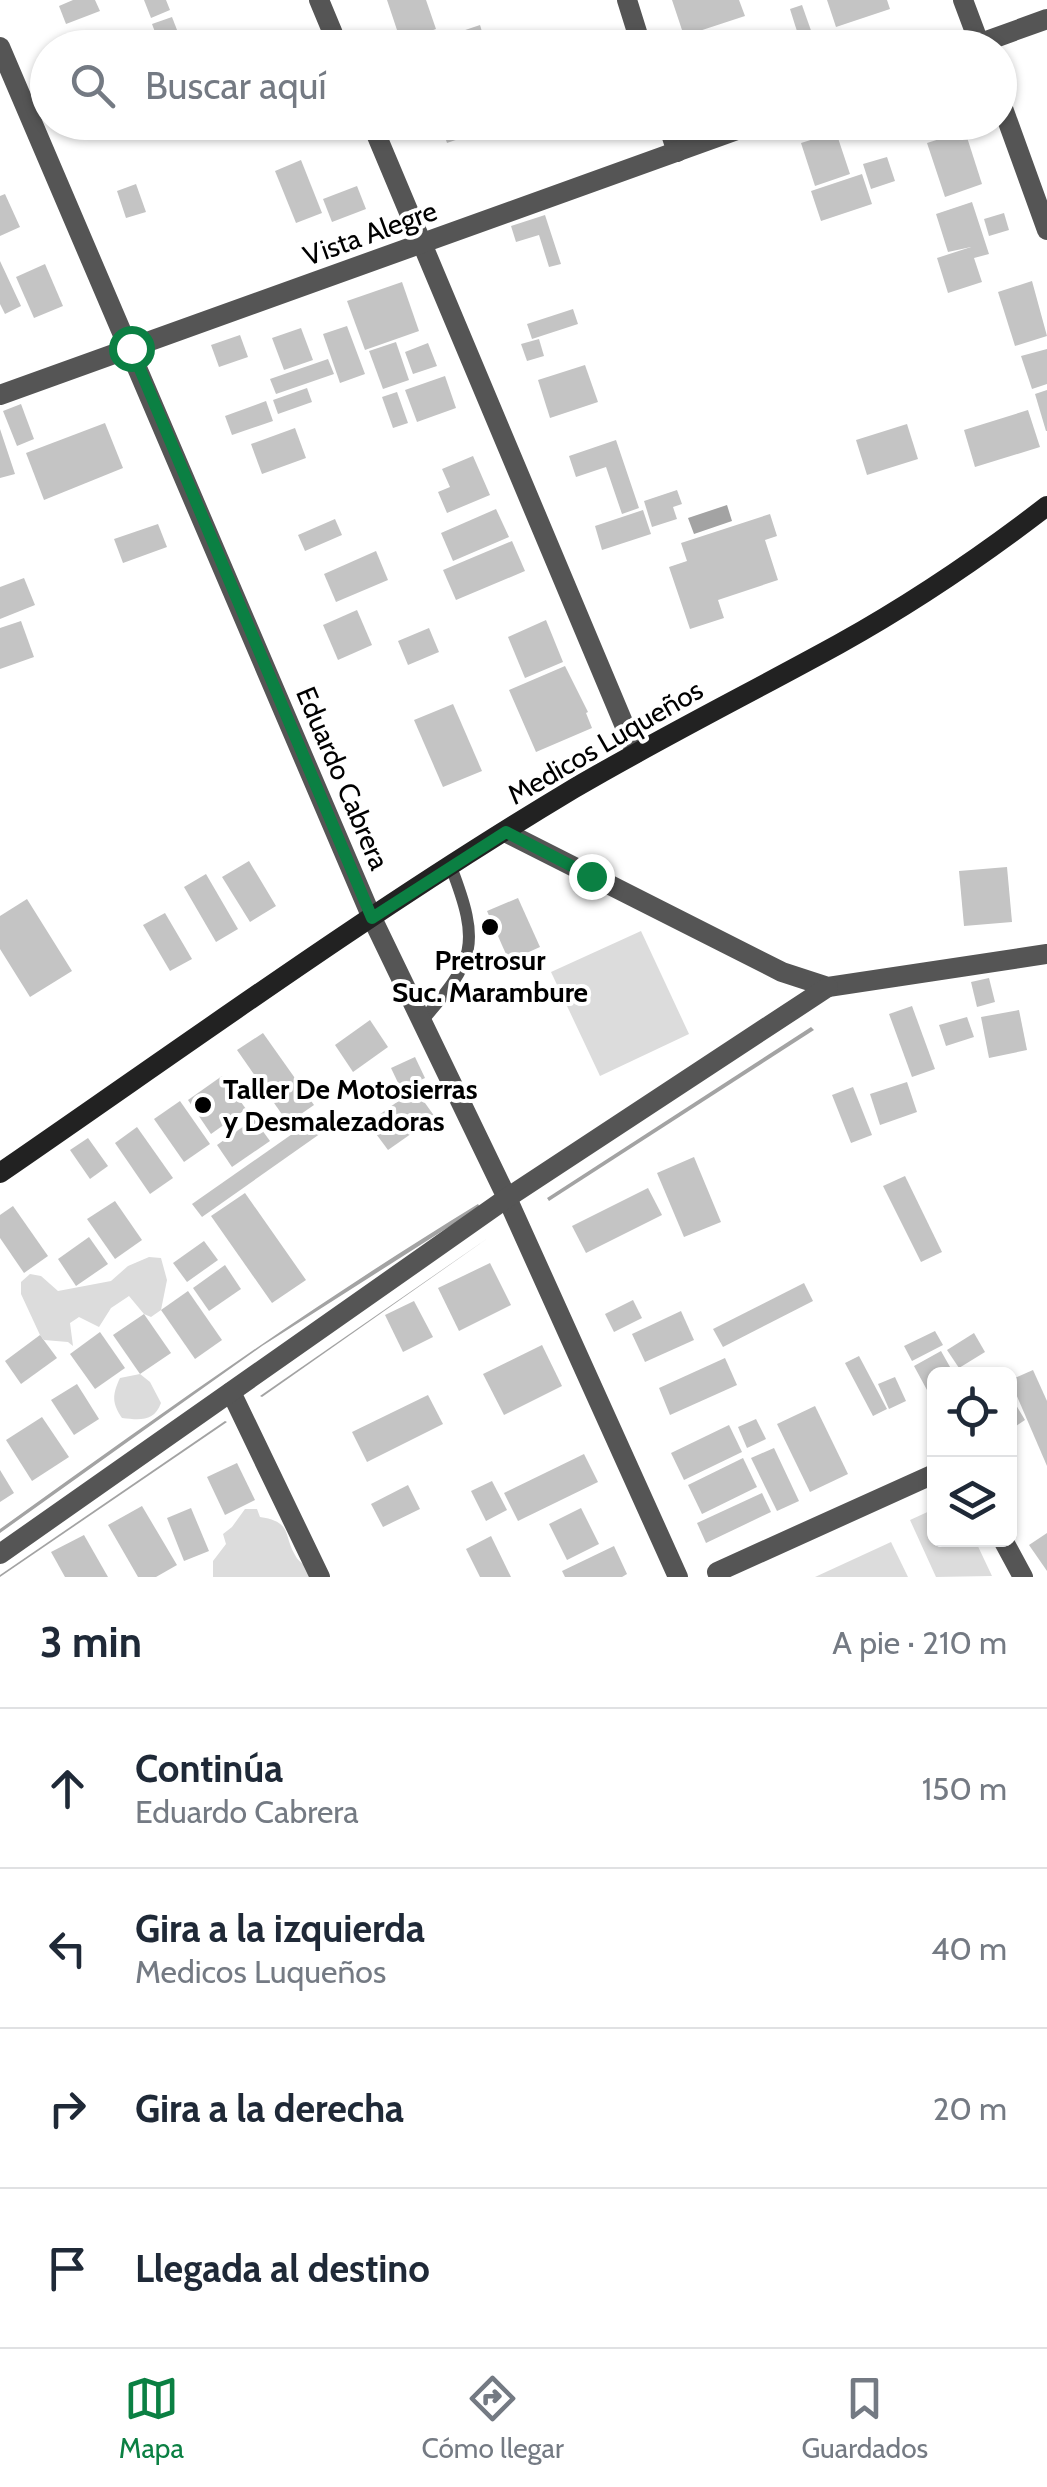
<!DOCTYPE html>
<html lang="es">
<head>
<meta charset="utf-8">
<style>
	body { margin:0; font-family:Cabin,sans-serif; background:#f2f2f3; color:#1f2937 }
	.controls { position:absolute; right:30px; bottom:30px; display:grid; overflow:hidden; border-radius:15px; box-shadow:0 2px 8px #0004 }
	.controls button { width:90px; height:90px; display:grid; place-items:center; padding:0; border:0; border-bottom:2px solid #e0e1e3; background:#fff; color:#1f2937; font:50px sans-serif }
	.stop { position:absolute; width:30px; height:30px; margin:-22px; border:8px solid #0b8043; border-radius:50%; background:#fff }
	.stop.end { background:#0b8043; border-color:#fff; box-shadow:0 2px 10px #0008 }
	.list { margin:0; padding:0; list-style:none }
	h2 { display:flex; justify-content:space-between; align-items:center; height:130px; margin:0; padding:0 40px; font-size:42px }
	h2 small { font-size:32px; font-weight:400; color:#747a83 }
	.list li { display:grid; grid-template-columns:65px 1fr auto; gap:30px; align-items:center; box-sizing:border-box; height:160px; padding:0 40px; border-top:2px solid #e0e1e3 }
	.list b { display:block; font-size:38px; white-space:nowrap }
	.list p { margin:0; font-size:32px; white-space:nowrap; color:#747a83 }
	.list em { font-size:32px; font-style:normal; color:#747a83 }
	.icon { flex:none; width:55px; height:55px; fill:none; stroke:currentColor; stroke-width:2; stroke-linecap:round; stroke-linejoin:round }
	.map { position:relative; flex:none; width:1047px; height:1577px; overflow:hidden }
	.search { position:absolute; background:#fff; box-shadow:0 2px 8px #0004; left:30px; right:30px; top:30px; height:110px; display:flex; align-items:center; gap:25px; box-sizing:border-box; padding:0 35px; border-radius:55px; color:#747a83; font-size:38px }
	.sheet { height:770px; background:#fff }
	nav { display:flex; justify-content:space-around; align-items:center; box-sizing:border-box; height:140px; border-top:2px solid #e0e1e3; background:#fff; font-size:28px; color:#747a83 }
	nav a { display:grid; justify-items:center; gap:5px }
	nav .on { color:#0b8043 }
	.map>svg:first-child { display:block }
</style>
</head>
<body>
<div class="map">
<svg width="1047" height="1577" viewBox="0 0 1047 1577">
	<rect width="100%" height="100%" fill="#fff"/>
	<g fill="#dcdcdc">
		<polygon points="641,931 689,1034 600,1076 551,972"/>
		<polygon points="149,1257 161,1258 167,1280 161,1310 151,1317 144,1314 129,1296 111,1308 99,1327 79,1317 70,1323 73,1346 68,1342 44,1340 40,1335 21,1294 21,1282 30,1274 41,1276 58,1291 111,1281 128,1266"/>
		<path d="M140,1374L150,1382L161,1403C154,1422 140,1420 122,1418C112,1403 112,1395 120,1378Z"/>
		<path d="M245,1509H257L260,1517C293,1522 283,1535 295,1555C299,1564 312,1569 319,1577H213V1561L226,1544L223,1534L232,1527Z"/>
		<polygon points="934,1509 934,1540 975,1540 992,1576 936,1577 910,1520"/>
		<polygon points="891,1542 908,1577 815,1577"/>
	</g>
	<g fill="#a3a3a3">
		<polygon points="727,505 732,521 694,534 688,518"/>
		<polygon points="811,1027 814,1030 549,1201 547,1198"/>
		<path d="M478,1204L480,1207L262,1346L0,1533V1529C157,1416 313,1305 478,1204Z"/>
		<polygon points="488,1238 262,1397 260,1396"/>
		<polygon points="225,1421 227,1422 0,1577 0,1575"/>
	</g>
	<g fill="#c4c4c4">
		<polygon points="73,0 95,0 100,11 66,24 59,6"/>
		<polygon points="144,0 166,0 170,10 151,18"/>
		<polygon points="387,0 426,0 436,29 401,42"/>
		<polygon points="672,0 739,0 745,16 684,36"/>
		<polygon points="827,0 887,0 890,9 836,27"/>
		<polygon points="802,5 814,39 801,44 790,9"/>
		<polygon points="172,17 184,48 161,48 152,24"/>
		<polygon points="480,25 487,48 415,48 415,47"/>
		<polygon points="440,122 495,122 496,126 447,143"/>
		<polygon points="965,131 982,184 945,197 927,143"/>
		<polygon points="836,132 850,174 815,186 801,143"/>
		<polygon points="887,157 895,181 871,189 863,164"/>
		<polygon points="301,160 322,213 296,223 275,171"/>
		<polygon points="862,174 872,204 821,221 811,191"/>
		<polygon points="136,184 146,212 126,218 117,191"/>
		<polygon points="357,186 366,209 332,222 323,199"/>
		<polygon points="5,194 20,227 0,236 0,196"/>
		<polygon points="972,202 989,254 974,258 982,282 948,293 937,258 971,247 948,252 936,214"/>
		<polygon points="1004,213 1009,230 989,236 984,219"/>
		<polygon points="545,215 561,264 549,267 539,235 516,242 511,226"/>
		<polygon points="0,261 21,306 5,314 0,304"/>
		<polygon points="45,264 63,306 34,318 16,277"/>
		<polygon points="1032,281 1047,336 1015,346 998,292"/>
		<polygon points="402,282 419,331 365,350 347,301"/>
		<polygon points="573,309 578,324 532,339 527,324"/>
		<polygon points="347,326 365,374 340,383 323,334"/>
		<polygon points="301,328 313,360 284,370 272,338"/>
		<polygon points="240,335 248,357 219,367 211,345"/>
		<polygon points="539,339 544,356 527,361 521,344"/>
		<polygon points="396,342 409,380 383,389 369,351"/>
		<polygon points="428,343 437,366 413,374 405,352"/>
		<polygon points="1047,349 1047,384 1032,389 1021,356"/>
		<polygon points="328,359 334,374 276,394 270,379"/>
		<polygon points="585,365 598,402 550,418 538,380"/>
		<polygon points="445,376 456,408 417,422 405,390"/>
		<polygon points="307,388 312,402 278,414 273,400"/>
		<polygon points="1047,390 1047,431 1046,431 1035,394"/>
		<polygon points="397,392 408,423 393,428 382,397"/>
		<polygon points="266,401 273,421 232,435 225,416"/>
		<polygon points="21,404 34,439 17,446 3,411"/>
		<polygon points="1028,410 1040,447 975,467 964,430"/>
		<polygon points="105,423 123,468 44,500 26,453"/>
		<polygon points="907,424 918,459 867,475 856,440"/>
		<polygon points="295,428 306,458 262,474 251,444"/>
		<polygon points="0,429 15,474 0,478"/>
		<polygon points="616,440 639,508 622,514 606,467 576,477 569,456"/>
		<polygon points="473,456 490,495 447,513 438,492 450,487 442,469"/>
		<polygon points="677,490 682,504 673,507 677,519 652,527 644,501"/>
		<polygon points="496,509 509,537 453,561 441,533"/>
		<polygon points="643,510 651,534 602,550 595,526"/>
		<polygon points="770,514 777,536 765,540 778,580 718,600 724,618 690,629 669,567 687,561 681,543"/>
		<polygon points="335,519 342,535 305,551 298,535"/>
		<polygon points="158,524 167,547 123,563 114,539"/>
		<polygon points="512,541 525,571 456,600 443,570"/>
		<polygon points="376,551 388,580 336,602 324,574"/>
		<polygon points="24,578 35,605 0,619 0,587"/>
		<polygon points="357,610 372,645 338,660 323,625"/>
		<polygon points="546,620 563,662 525,678 508,637"/>
		<polygon points="21,621 34,657 0,669 0,628"/>
		<polygon points="429,628 439,652 408,665 398,641"/>
		<polygon points="565,666 588,712 586,713 592,728 536,752 509,690"/>
		<polygon points="453,704 482,771 443,787 414,720"/>
		<polygon points="249,861 276,906 250,922 222,877"/>
		<polygon points="1007,867 1012,922 964,926 959,871"/>
		<polygon points="206,874 238,929 216,942 184,887"/>
		<polygon points="518,898 540,947 509,961 487,911"/>
		<polygon points="27,899 72,971 30,997 0,949 0,916"/>
		<polygon points="165,913 192,959 170,971 143,925"/>
		<polygon points="989,978 995,1002 977,1007 971,982"/>
		<polygon points="912,1006 935,1069 912,1077 889,1014"/>
		<polygon points="1019,1010 1027,1050 989,1058 981,1017"/>
		<polygon points="967,1017 974,1037 946,1046 939,1025"/>
		<polygon points="370,1020 388,1047 353,1072 335,1045"/>
		<polygon points="263,1033 314,1105 288,1123 237,1050"/>
		<polygon points="415,1057 425,1078 401,1089 391,1068"/>
		<polygon points="222,1076 246,1109 211,1134 188,1100"/>
		<polygon points="907,1082 917,1112 880,1125 870,1094"/>
		<polygon points="853,1087 872,1135 851,1143 832,1095"/>
		<polygon points="415,1089 435,1117 388,1150 368,1123"/>
		<polygon points="180,1101 210,1144 184,1162 154,1119"/>
		<polygon points="315,1118 324,1131 202,1217 192,1204"/>
		<polygon points="254,1119 270,1141 232,1167 217,1145"/>
		<polygon points="137,1127 173,1178 150,1194 115,1143"/>
		<polygon points="88,1138 108,1166 90,1179 70,1150"/>
		<polygon points="694,1157 721,1222 684,1237 657,1173"/>
		<polygon points="905,1176 942,1252 921,1262 883,1186"/>
		<polygon points="648,1188 662,1215 586,1253 572,1226"/>
		<polygon points="245,1193 306,1280 272,1303 211,1216"/>
		<polygon points="115,1201 142,1240 115,1259 87,1219"/>
		<polygon points="13,1206 48,1256 24,1273 0,1238 0,1215"/>
		<polygon points="89,1237 108,1264 76,1286 58,1259"/>
		<polygon points="204,1241 218,1260 187,1282 173,1263"/>
		<polygon points="490,1263 511,1305 459,1331 438,1288"/>
		<polygon points="225,1265 241,1289 209,1311 193,1288"/>
		<polygon points="804,1283 813,1301 723,1347 713,1329"/>
		<polygon points="188,1291 222,1340 195,1359 161,1310"/>
		<polygon points="633,1300 642,1318 614,1332 605,1314"/>
		<polygon points="414,1301 433,1337 403,1352 385,1315"/>
		<polygon points="681,1311 694,1340 645,1362 632,1334"/>
		<polygon points="144,1314 171,1353 140,1374 113,1335"/>
		<polygon points="935,1331 943,1345 912,1361 904,1346"/>
		<polygon points="100,1332 125,1368 95,1389 70,1354"/>
		<polygon points="974,1333 985,1352 959,1368 947,1350"/>
		<polygon points="40,1335 57,1358 21,1384 5,1361"/>
		<polygon points="542,1345 562,1386 504,1415 483,1374"/>
		<polygon points="941,1351 954,1374 934,1374 934,1386 927,1390 914,1366"/>
		<polygon points="859,1356 887,1409 873,1416 845,1363"/>
		<polygon points="725,1358 737,1385 670,1415 659,1388"/>
		<polygon points="1033,1370 1047,1401 1047,1466 1010,1380"/>
		<polygon points="895,1377 906,1401 889,1409 878,1384"/>
		<polygon points="77,1384 99,1419 74,1435 51,1400"/>
		<polygon points="428,1395 443,1424 367,1462 352,1432"/>
		<polygon points="1010,1395 1025,1420 1010,1430"/>
		<polygon points="815,1406 848,1474 810,1492 777,1424"/>
		<polygon points="42,1417 69,1457 32,1481 6,1440"/>
		<polygon points="756,1419 766,1439 747,1448 738,1427"/>
		<polygon points="729,1425 742,1452 684,1480 671,1453"/>
		<polygon points="774,1448 799,1501 777,1511 751,1458"/>
		<polygon points="584,1454 598,1482 518,1521 504,1493"/>
		<polygon points="743,1458 757,1487 702,1514 688,1485"/>
		<polygon points="237,1463 255,1500 225,1515 207,1477"/>
		<polygon points="0,1470 14,1493 0,1502"/>
		<polygon points="492,1481 507,1510 486,1521 471,1491"/>
		<polygon points="408,1485 420,1509 383,1527 371,1504"/>
		<polygon points="762,1493 771,1512 706,1543 697,1523"/>
		<polygon points="142,1506 177,1565 156,1577 138,1577 108,1525"/>
		<polygon points="191,1508 209,1551 184,1561 167,1518"/>
		<polygon points="581,1508 599,1544 567,1560 549,1524"/>
		<polygon points="1047,1533 1047,1571 1029,1545"/>
		<polygon points="84,1535 108,1577 65,1577 51,1552"/>
		<polygon points="491,1536 511,1577 480,1577 466,1549"/>
		<polygon points="614,1546 627,1574 622,1577 565,1577 562,1571"/>
	</g>
	<g fill="none" stroke-linecap="round" stroke-linejoin="round">
		<path stroke="#555" stroke-width="12" d="M422,1021C475,960 481,945 451,867"/>
		<g stroke="#555" stroke-width="20">
			<polyline points="319,0 339,48"/>
			<polyline points="627,0 642,48"/>
			<polyline points="963,0 981,48"/>
			<polyline points="0,47 372,918 507,1198 678,1577"/>
			<polyline points="967,48 1047,19"/>
			<polyline points="1000,100 1047,230"/>
			<polyline points="371,122 636,753"/>
			<polyline points="667,122 677,152"/>
			<polyline points="0,395 759,122"/>
			<polyline points="505,832 782,972 828,987 1047,954"/>
			<polyline points="231,1392 320,1577"/>
			<polyline points="1003,1540 1023,1577"/>
			<polyline points="0,1554 507,1198 828,987"/>
			<polyline points="717,1572 934,1474"/>
		</g>
		<path stroke="#222" stroke-width="20" d="M0,1173C189,1043 376,907 573,789C660,738 750,693 839,644C911,604 982,556 1047,506"/>
	</g>
	<g fill="none" stroke-linecap="round" stroke-linejoin="round">
		<polyline stroke="#0b8043" stroke-width="12" points="131,348 372,918 506,832 591,876"/>
	</g>
	<g fill="#000" stroke="#fff" stroke-width="4">
		<circle cx="490" cy="927" r="10"/>
		<circle cx="203" cy="1105" r="10"/>
	</g>
	<g text-anchor="middle" stroke-width="8" stroke-linejoin="round" paint-order="stroke">
		<g font-size="28" fill="#000" stroke="#fff">
			<text transform="translate(370 233) rotate(-20)" y="10">Vista Alegre</text>
			<text transform="translate(605 742) rotate(-30)" y="10">Medicos Luqueños</text>
			<text transform="translate(343 778) rotate(67)" y="10">Eduardo Cabrera</text>
		</g>
		<g font-size="28" font-weight="bold" fill="#000" stroke="#fff">
			<text x="490" y="970">Pretrosur<tspan x="490" dy="32">Suc. Marambure</tspan></text>
			<text x="223" y="1099" text-anchor="start">Taller De Motosierras<tspan x="223" dy="32">y Desmalezadoras</tspan></text>
		</g>
	</g>
</svg>
<div class="controls">
<button><svg class="icon" aria-label="locate" viewBox="0 0 24 24"><circle cx="12" cy="12" r="6"/><path d="M12 2v4M12 18v4M2 12h4M18 12h4"/></svg></button>
<button><svg class="icon" aria-label="layers" viewBox="0 0 24 24"><path d="M12 4l9 5-9 5-9-5zM3 14l9 5 9-5"/></svg></button>
</div>
<div class="stop" style="left:131px;top:348px"></div>
<div class="stop end" style="left:591px;top:876px"></div>
<div class="search"><svg class="icon" aria-label="search" viewBox="0 0 24 24"><circle cx="10" cy="10" r="6"/><path d="M15 15l6 6"/></svg>Buscar aquí</div>
</div>
<section class="sheet">
<h2>3 min<small>A pie · 210 m</small></h2>
<ul class="list">
<li><svg class="icon" aria-label="ahead" viewBox="0 0 24 24"><path d="M12 20V5M6 11l6-6 6 6"/></svg><div><b>Continúa</b><p>Eduardo Cabrera</p></div><em>150 m</em></li>
<li><svg class="icon" aria-label="left" viewBox="0 0 24 24"><path d="M17 20v-9H6M10 6l-5 5 5 5"/></svg><div><b>Gira a la izquierda</b><p>Medicos Luqueños</p></div><em>40 m</em></li>
<li><svg class="icon" aria-label="right" viewBox="0 0 24 24"><path d="M7 20v-9h11M14 6l5 5-5 5"/></svg><div><b>Gira a la derecha</b></div><em>20 m</em></li>
<li><svg class="icon" aria-label="arrive" viewBox="0 0 24 24"><path d="M6 21V4h12l-3 4 3 4H6"/></svg><div><b>Llegada al destino</b></div></li>
</ul>
</section>
<nav>
<a class="on"><svg class="icon" aria-label="map" viewBox="0 0 24 24"><path d="M3 6l6-2 6 2 6-2v14l-6 2-6-2-6 2zM9 4v14M15 6v14"/></svg>Mapa</a>
<a><svg class="icon" aria-label="directions" viewBox="0 0 24 24"><path d="M12 3l9 9-9 9-9-9zM9 14v-3h6M13 9l2 2-2 2"/></svg>Cómo llegar</a>
<a><svg class="icon" aria-label="saved" viewBox="0 0 24 24"><path d="M7 4h10v16l-5-4-5 4z"/></svg>Guardados</a>
</nav>
</body>
</html>
